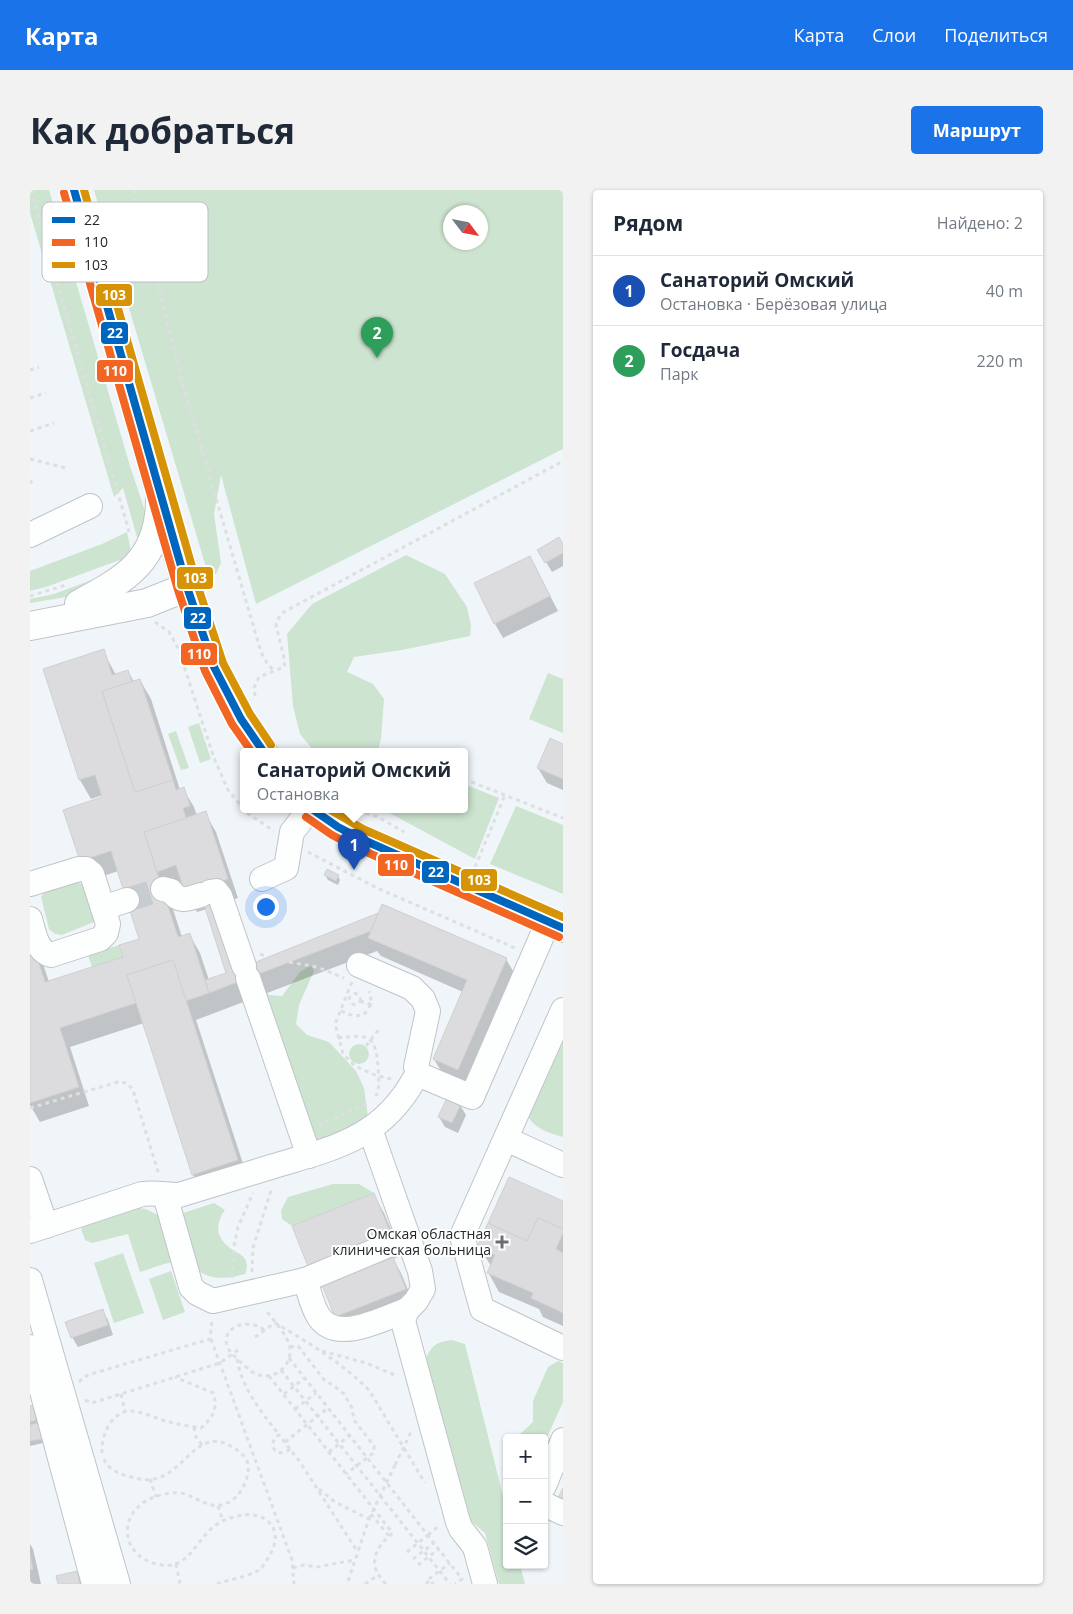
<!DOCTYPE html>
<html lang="ru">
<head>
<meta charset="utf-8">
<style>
	body { margin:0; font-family:"Open Sans",sans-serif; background:#f2f2f3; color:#1f2937 }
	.controls { position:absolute; right:15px; bottom:15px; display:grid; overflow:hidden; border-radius:5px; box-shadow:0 1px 4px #0004 }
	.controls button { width:45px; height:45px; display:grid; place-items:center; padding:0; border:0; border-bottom:1px solid #e0e1e3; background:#fff; color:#1f2937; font:25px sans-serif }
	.compass { position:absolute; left:413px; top:15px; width:45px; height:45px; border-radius:50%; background:#fff; box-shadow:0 1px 4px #0004; rotate:122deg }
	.you { position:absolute; left:235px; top:716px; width:18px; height:18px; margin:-12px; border:4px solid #fff; border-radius:50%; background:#1a73e8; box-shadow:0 0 0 8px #1a73e833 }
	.badge { display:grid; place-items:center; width:32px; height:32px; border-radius:50%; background:#1a73e8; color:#fff; font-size:16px; font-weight:700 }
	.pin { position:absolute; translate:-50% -41px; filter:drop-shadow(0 1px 2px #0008) }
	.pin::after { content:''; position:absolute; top:26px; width:18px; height:15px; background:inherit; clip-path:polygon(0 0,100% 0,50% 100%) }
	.popup { position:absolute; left:210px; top:558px; width:228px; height:65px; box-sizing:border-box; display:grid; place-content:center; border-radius:5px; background:#fff; filter:drop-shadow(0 1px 4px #0005); font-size:16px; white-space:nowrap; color:#747a83 }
	.popup b { font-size:19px; color:#1f2937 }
	.popup::after { content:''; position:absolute; left:50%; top:100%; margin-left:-10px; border:10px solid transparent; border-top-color:#fff }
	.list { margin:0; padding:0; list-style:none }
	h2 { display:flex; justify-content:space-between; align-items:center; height:65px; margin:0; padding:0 20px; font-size:21px }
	h2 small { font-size:16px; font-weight:400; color:#747a83 }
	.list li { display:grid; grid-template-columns:32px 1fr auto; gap:15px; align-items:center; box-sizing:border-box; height:70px; padding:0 20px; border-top:1px solid #e0e1e3 }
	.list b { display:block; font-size:19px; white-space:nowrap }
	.list p { margin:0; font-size:16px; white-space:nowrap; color:#747a83 }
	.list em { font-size:16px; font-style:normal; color:#747a83 }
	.icon { flex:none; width:28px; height:28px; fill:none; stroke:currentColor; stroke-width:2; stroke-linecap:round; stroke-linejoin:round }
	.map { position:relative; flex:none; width:533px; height:1394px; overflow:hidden; border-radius:5px }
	header { display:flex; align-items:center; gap:30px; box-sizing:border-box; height:70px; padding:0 25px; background:#1a73e8; color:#fff }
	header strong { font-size:24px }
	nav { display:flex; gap:28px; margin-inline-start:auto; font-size:18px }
	.intro { display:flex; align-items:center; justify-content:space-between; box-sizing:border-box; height:120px; padding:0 30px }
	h1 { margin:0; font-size:35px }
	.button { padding:12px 22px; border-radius:5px; background:#1a73e8; color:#fff; font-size:18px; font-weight:700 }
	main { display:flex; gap:30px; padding:0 30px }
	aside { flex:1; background:#fff; border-radius:5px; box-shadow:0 1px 4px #0004 }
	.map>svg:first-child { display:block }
</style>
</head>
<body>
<header>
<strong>Карта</strong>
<nav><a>Карта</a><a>Слои</a><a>Поделиться</a></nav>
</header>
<div class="intro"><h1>Как добраться</h1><a class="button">Маршрут</a></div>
<main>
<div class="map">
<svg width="533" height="1394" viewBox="0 0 533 1394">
	<rect width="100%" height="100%" fill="#f0f5f9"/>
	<g fill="#cde4d0" fill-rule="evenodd">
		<polygon points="0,0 19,0 100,276 117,327 111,361 93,298 84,307 0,23"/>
		<path d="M64,0H533V259L226,414L191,285L184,324L191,373L186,384H178ZM420,22H450V52H420Z"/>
		<polygon points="97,342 101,361 98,367 19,396 0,401 0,381 72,354"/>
		<polygon points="376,365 415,384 437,417 441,436 440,446 372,460 324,467 317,482 343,494 354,509 351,549 348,560 350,561 284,561 270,544 263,516 257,444 282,414"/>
		<polygon points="70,387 56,400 36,407 0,413 0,409 24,404"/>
		<polygon points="518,483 533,489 533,543 499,529"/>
		<polygon points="169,533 181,569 170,573 158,537"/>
		<polygon points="146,541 159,578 151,580 138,544"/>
		<polygon points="434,594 469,608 445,669 352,619 434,619"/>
		<polygon points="486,616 533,635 533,704 460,674"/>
		<polygon points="44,692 53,694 65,730 64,732 32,745 25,744 19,739 11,707 16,701"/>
		<polygon points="89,755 93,767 62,777 58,765"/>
		<polygon points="279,776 282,777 284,781 269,815 266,834 277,845 299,852 326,881 334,898 338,927 334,936 282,954 229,793 239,805 252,806 270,782"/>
		<path d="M533,836V947C517,942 503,939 496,922Z"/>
		<circle cx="329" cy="864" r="10"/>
		<polygon points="303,994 329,994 344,1003 262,1036 252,1029 251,1020 258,1007"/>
		<path d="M184,1013L195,1020C184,1035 186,1049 203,1060C206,1062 213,1065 215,1069C218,1074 217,1079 215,1084C199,1088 183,1091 169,1081C166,1079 164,1074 160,1073C148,1067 123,1078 110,1082L98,1044L62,1053L55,1050L51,1039L55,1031L99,1017L116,1019L130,1026L150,1024Z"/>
		<polygon points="93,1063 114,1123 84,1133 64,1073"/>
		<polygon points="141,1081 155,1122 133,1130 119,1089"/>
		<path d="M422,1150L435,1154L477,1322V1375H490L495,1394H469L455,1343L441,1331L396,1168C403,1154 407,1152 422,1150Z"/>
		<polygon points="528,1171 533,1173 533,1212 514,1254 514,1248 489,1248 489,1245 503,1232 503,1211 518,1177"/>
	</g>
	<g fill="#0003" fill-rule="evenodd">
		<polygon points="533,356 533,376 522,382 509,360"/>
		<polygon points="500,367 528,421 473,448 465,434"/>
		<path d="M73,461L86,485L98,481L104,492L110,490L121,509L150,600L153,599L164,617L167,626L175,623L186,642L208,708L188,715L209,779L349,724L476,769L487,788L439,899L415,888L404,869L433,802L351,766L347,761L166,830L218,989L174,1004L163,985L114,833L40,857L59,916L10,932L0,915V734L19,792L94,768L111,750L88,681L62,690L51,671L74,608L73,605L61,609L50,590L15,480ZM153,695L167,722L177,719L198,784L179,790L170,763L159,744L152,747L137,701Z"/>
		<polygon points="533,555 533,600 517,593 508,578"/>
		<polygon points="295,685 308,686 310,690 308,695 298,690"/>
		<polygon points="430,915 436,925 428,943 415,937 409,927"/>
		<polygon points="343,1004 354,1023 372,1065 363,1069 371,1083 384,1114 315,1142 306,1127 294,1096 292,1098 281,1079"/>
		<polygon points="533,1012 533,1136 513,1127 509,1119 469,1102 458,1082 461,1076 449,1057"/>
		<polygon points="72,1120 78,1130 83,1145 48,1157 42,1147"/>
		<polygon points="0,1217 2,1217 5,1221 13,1253 0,1256"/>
		<polygon points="0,1354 3,1359 11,1394 0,1394"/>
		<polygon points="47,1382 53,1394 29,1394"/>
	</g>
	<g fill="#dcdcdf" stroke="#d0d0d2">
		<polygon points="529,347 533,354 533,363 515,373 507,360"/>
		<polygon points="500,366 520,406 464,434 444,393"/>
		<polygon points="74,459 82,485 98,480 102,492 72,501 105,602 143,590 146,600 154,597 160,616 153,618 156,628 114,642 148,747 160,743 179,803 156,811 143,770 97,785 106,813 30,838 49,897 0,913 0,745 15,792 93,767 89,755 109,749 81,661 50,671 33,620 72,607 65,585 49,590 13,479"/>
		<polygon points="110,489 143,590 105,602 72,501"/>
		<polygon points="520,548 533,554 533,589 507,578"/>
		<polygon points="176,621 198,689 178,696 206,780 348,723 341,741 179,803 175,790 196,783 169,699 155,703 146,675 127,682 114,642"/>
		<polygon points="297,679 309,685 306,691 294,685"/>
		<polygon points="352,714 477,768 428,880 403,869 437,790 338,748"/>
		<polygon points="143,770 208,970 162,985 97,785"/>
		<polygon points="417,908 431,914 422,933 408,927"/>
		<polygon points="479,987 533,1011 533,1039 508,1028 497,1051 458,1033"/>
		<polygon points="344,1003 362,1046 279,1079 262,1036"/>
		<polygon points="508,1028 533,1039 533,1043 526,1059 533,1063 533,1123 501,1108 503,1103 457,1083 465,1065 447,1057 458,1033 497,1051"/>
		<polygon points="363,1067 376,1099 305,1127 292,1095"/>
		<polygon points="73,1119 78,1135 41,1148 35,1132"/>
		<polygon points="3,1215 6,1230 0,1232 0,1216"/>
		<polygon points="8,1233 12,1249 0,1251 0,1235"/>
		<polygon points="533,1298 533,1310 528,1308"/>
		<polygon points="0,1364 3,1379 0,1380"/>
		<polygon points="47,1381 50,1394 28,1394 26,1386"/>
	</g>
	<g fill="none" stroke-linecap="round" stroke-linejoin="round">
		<polyline stroke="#c7ccd0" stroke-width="24" stroke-dasharray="24 12" stroke-linecap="butt" points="97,710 133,699"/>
		<defs>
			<g id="minor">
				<polyline points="0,345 60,316"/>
				<polyline points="232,689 256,678 262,642 280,619"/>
				<path d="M0,694L49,679H56L62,684L78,734L76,743L70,749L21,765C6,761 4,742 0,729"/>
				<path d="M133,699L141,701C149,713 158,709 171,705"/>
				<polyline points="180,702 186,701 190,706 214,776"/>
				<polyline points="73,718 97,710"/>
				<polyline points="329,775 382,798 393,809 398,821 386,877 390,885 442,907 518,732"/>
				<polyline points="218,788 279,966"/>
				<polyline points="533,820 432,1046 452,1119 533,1158"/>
				<polyline points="340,939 390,1081 393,1099 386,1111 377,1120 373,1131 428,1332 431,1339 445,1357 455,1394"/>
				<polyline points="476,949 533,975"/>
				<polyline points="0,989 16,1036"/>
				<polyline points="135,1005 161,1097 167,1103 183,1111 275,1090 378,1047"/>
				<path d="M0,1041L112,1004C125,1002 136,1005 149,1005C181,995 212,986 244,976C305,958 352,948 385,888L390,885"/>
				<polyline points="0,1090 88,1394"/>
				<path d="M275,1090C279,1101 282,1117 289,1127C307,1154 354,1128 377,1120"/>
				<polyline points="0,1157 64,1394"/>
				<polyline points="514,1296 533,1250"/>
				<polyline points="514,1314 533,1323"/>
			</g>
			<g id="major">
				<polyline points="44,0 157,397 184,477 211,529 233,561"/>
				<path d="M49,414C96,389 129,370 130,311"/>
				<polyline points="0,436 117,413 157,397"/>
				<polyline points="282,619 308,637 329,648 533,738"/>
			</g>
		</defs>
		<use href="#minor" stroke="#c0c4c7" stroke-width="26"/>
		<use href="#major" stroke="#c0c4c7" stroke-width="30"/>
		<g stroke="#dddfe0" stroke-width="3" stroke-dasharray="4 4" stroke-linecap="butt">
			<polyline points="1,0 100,345"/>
			<polyline points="104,0 153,195 231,462 237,473 244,481"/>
			<polyline points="0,180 9,177"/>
			<polyline points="0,208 16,203"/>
			<polyline points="0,241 24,233"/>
			<polyline points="0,269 36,278"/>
			<polyline points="0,290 3,296"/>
			<polyline points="0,406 36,395"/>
			<polyline points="125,432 139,442 148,458 184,568 198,600 217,623 244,641"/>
			<polyline points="225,506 224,498 229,487 254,477 255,472 246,435 248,429 252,423 533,271"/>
			<polyline points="434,589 533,628"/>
			<polyline points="328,621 348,627 374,642"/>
			<polyline points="278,662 347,698 485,758"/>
			<polyline points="445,677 475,605"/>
			<polyline points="230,764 238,767"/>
			<polyline points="259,772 287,777 314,788"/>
			<polyline points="322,792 305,834 313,864 325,876 345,885 361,889"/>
			<circle cx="325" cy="809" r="5.5"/>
			<polyline points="330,811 345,816"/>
			<path d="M311,821L324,826L333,825C341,818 343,811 339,801"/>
			<path d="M308,848C339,844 346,845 348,878C349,887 350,897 346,906"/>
			<polyline points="336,856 350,838"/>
			<polyline points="0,918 88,892 97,893 103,900 129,985"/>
			<polyline points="289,935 338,913"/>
			<polyline points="222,1082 223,1058 242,997"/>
			<polyline points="202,1088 204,1056 208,1037 223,1003"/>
			<path d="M234,1140C221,1128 191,1135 197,1156C199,1163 215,1176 221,1181C238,1194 262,1180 260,1158C258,1145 243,1130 235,1119"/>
			<path d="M225,1147L245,1133C278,1152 312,1173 339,1200L395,1293"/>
			<polyline points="181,1149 262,1370 264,1394"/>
			<polyline points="260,1157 268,1156 295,1191 303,1195 314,1204 322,1218 324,1230 344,1256 344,1262 342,1264 316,1284"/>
			<polyline points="292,1161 336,1173 367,1186"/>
			<polyline points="259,1168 432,1389 425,1394"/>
			<path d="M207,1169C212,1199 231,1221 249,1245"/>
			<polyline points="251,1180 420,1394"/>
			<polyline points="239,1186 361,1341"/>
			<polyline points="49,1192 54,1187 61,1184 180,1149 182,1130"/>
			<polyline points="91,1204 95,1222"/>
			<polyline points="254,1204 275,1188"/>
			<polyline points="55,1210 62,1213 190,1173 208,1160"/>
			<polyline points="265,1219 286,1203"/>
			<polyline points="164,1237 166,1247 172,1255"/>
			<polyline points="255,1252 298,1218"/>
			<path d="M260,1259C247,1270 235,1254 249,1245L270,1272L327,1361"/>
			<polyline points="299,1262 320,1245"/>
			<path d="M72,1263C71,1247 80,1223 99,1221C110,1220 129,1230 140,1232C150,1235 161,1236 171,1238C182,1229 189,1217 183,1203L145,1187"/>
			<path d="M74,1269C77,1278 86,1282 94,1285C105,1288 116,1292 128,1288C157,1279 169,1235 204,1258C210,1262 217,1267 218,1275C220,1287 211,1305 201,1311C182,1322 172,1310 155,1304C145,1301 131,1304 122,1308C87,1323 90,1364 126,1374C157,1382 164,1354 182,1338C191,1330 202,1327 213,1325C219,1324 229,1325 235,1329C251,1340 246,1357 236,1371C234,1374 232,1378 229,1380C218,1387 198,1390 186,1394"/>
			<polyline points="365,1275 382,1240"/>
			<polyline points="120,1289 126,1307"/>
			<polyline points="289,1299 305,1312 339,1329 317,1394"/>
			<polyline points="188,1316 193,1331"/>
			<polyline points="341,1324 359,1346"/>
			<polyline points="398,1345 409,1336"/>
			<polyline points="377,1362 398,1345"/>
			<polyline points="383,1369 404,1353"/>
			<polyline points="146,1374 150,1394"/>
			<polyline points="388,1375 409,1359"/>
			<polyline points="263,1378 274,1375 287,1377 324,1370"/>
			<polyline points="399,1389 420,1373"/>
			<polyline points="402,1392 403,1394"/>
			<polyline points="335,1394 348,1385"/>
			<path d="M356,1394C336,1375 345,1357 363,1343"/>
			<polyline points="396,1394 400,1390"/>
		</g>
		<use href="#minor" stroke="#fdfefe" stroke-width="24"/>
		<use href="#major" stroke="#fdfefe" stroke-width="28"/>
		<polyline stroke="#dddfe0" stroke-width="3" stroke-dasharray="4 4" stroke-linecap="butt" points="339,1329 365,1275"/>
		<defs>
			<g id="bus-1">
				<polyline points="44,0 157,397 184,477 211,529 233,561"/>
				<polyline points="282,619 308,637 329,648 533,738"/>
			</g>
			<g id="bus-2">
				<polyline points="34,3 148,400 175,481 202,534 221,561"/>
				<polyline points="276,627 302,645 325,657 529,747"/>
			</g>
			<g id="bus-3">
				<polyline points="54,0 167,394 193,473 220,524 241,555"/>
				<polyline points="299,619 333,639 533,727"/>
			</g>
		</defs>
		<use href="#bus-1" stroke="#fff" stroke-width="11"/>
		<use href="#bus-2" stroke="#fff" stroke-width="11"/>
		<use href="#bus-3" stroke="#fff" stroke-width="11"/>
		<use href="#bus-1" stroke="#0065bd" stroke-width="8"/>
		<use href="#bus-2" stroke="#f26522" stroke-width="8"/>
		<use href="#bus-3" stroke="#d79306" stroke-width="8"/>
	</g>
	<path fill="#6b6f72" stroke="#fff" stroke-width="2" d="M469.5 1044.5h5v5h5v5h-5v5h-5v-5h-5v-5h5z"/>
	<g text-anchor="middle" stroke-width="4" stroke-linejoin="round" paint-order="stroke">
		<g font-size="14" fill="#24272a" stroke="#fff" text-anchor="end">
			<text x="461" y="1049">Омская областная<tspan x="461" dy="16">клиническая больница</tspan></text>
		</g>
	</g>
	<rect x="12" y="12" width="166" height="80" rx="8" fill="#fff" stroke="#bdbebf" stroke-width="1"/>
	<rect x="22" y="27" width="23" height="6" fill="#0065bd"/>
	<rect x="22" y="49" width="23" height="7" fill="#f26522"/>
	<rect x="22" y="72" width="23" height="6" fill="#d79306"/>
	<g font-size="14" fill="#24272a">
		<text x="54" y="35">22</text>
		<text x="54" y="57">110</text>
		<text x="54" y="80">103</text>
	</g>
	<g stroke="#fff" stroke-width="2">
		<rect x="65" y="93" width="38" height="24" rx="5" fill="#d79306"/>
		<rect x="70" y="131" width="29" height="24" rx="5" fill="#0065bd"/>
		<rect x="66" y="169" width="38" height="24" rx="5" fill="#f26522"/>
		<rect x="146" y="376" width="38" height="24" rx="5" fill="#d79306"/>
		<rect x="153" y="416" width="29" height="24" rx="5" fill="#0065bd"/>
		<rect x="150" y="452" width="38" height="24" rx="5" fill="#f26522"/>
		<rect x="347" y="663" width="38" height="24" rx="5" fill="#f26522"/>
		<rect x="391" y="670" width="29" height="24" rx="5" fill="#0065bd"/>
		<rect x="430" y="678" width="38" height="24" rx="5" fill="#d79306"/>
	</g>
	<g font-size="14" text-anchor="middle" font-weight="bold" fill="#fff">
		<text x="84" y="110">103</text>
		<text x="85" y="148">22</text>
		<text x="85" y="186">110</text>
		<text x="165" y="393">103</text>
		<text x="168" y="433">22</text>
		<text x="169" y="469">110</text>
		<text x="366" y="680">110</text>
		<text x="406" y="687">22</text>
		<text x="449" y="695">103</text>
	</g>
</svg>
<div class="controls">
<button>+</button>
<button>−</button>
<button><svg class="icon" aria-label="layers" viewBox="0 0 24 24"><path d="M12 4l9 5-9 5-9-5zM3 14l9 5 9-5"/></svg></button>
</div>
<svg class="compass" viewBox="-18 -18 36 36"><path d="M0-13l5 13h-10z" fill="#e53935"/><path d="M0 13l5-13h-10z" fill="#747a83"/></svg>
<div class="you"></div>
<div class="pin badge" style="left:324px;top:680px;background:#1a4fb4">1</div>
<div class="popup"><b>Санаторий Омский</b>Остановка</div>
<div class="pin badge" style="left:347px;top:168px;background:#2e9e5b">2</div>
</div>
<aside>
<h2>Рядом<small>Найдено: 2</small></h2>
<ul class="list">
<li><span class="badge" style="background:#1a4fb4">1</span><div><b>Санаторий Омский</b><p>Остановка · Берёзовая улица</p></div><em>40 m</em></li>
<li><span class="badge" style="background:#2e9e5b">2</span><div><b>Госдача</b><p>Парк</p></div><em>220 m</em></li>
</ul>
</aside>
</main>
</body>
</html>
